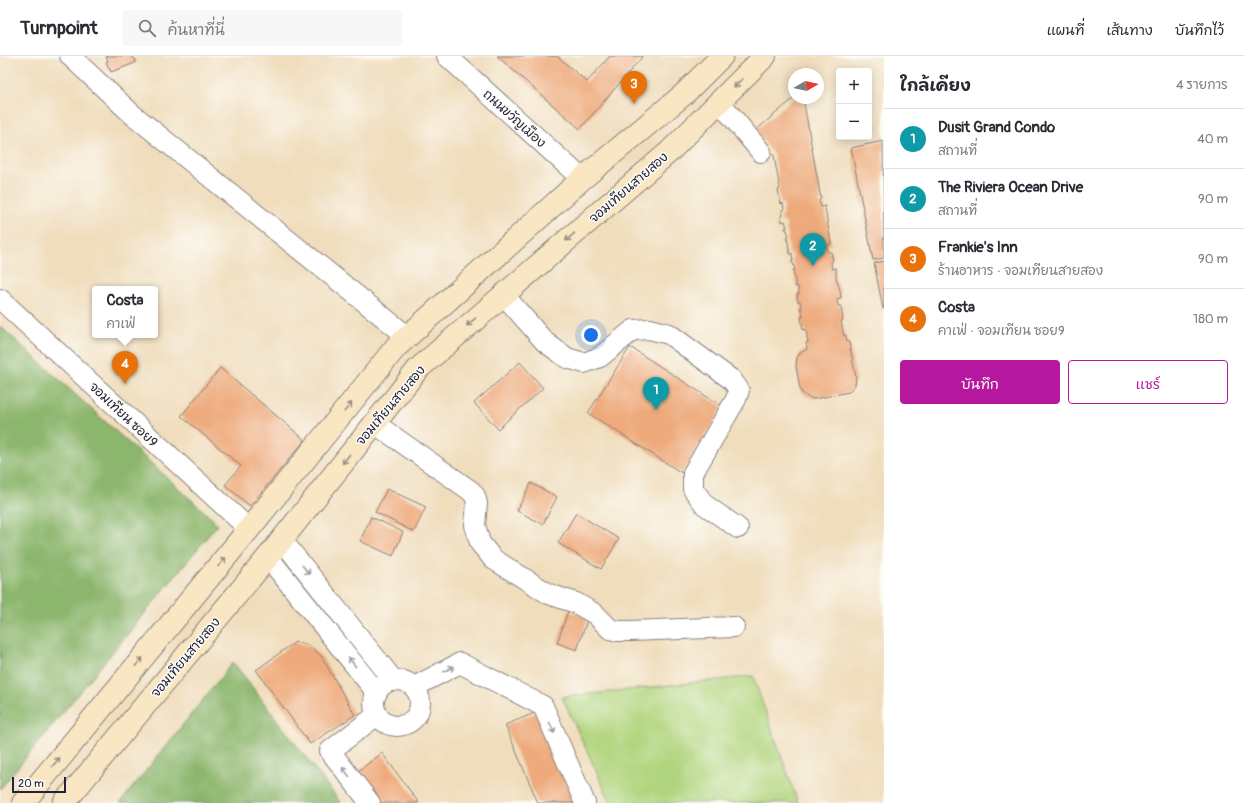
<!DOCTYPE html>
<html lang="th">
<head>
<meta charset="utf-8">
<style>
	body { margin:0; font-family:Pangolin,"Playpen Sans Thai",sans-serif; background:#f7f7f7; color:#2b2b33 }
	.controls { position:absolute; right:12px; top:12px; display:grid; overflow:hidden; border-radius:4px; box-shadow:0 2px 10px #0003 }
	.controls button { width:36px; height:36px; display:grid; place-items:center; padding:0; border:0; border-bottom:1px solid #e1e1e2; background:#fff; color:#2b2b33; font:20px sans-serif }
	.compass { position:absolute; left:788px; top:12px; width:36px; height:36px; border-radius:50%; background:#fff; box-shadow:0 2px 10px #0003; rotate:81deg }
	.scale { position:absolute; left:12px; bottom:10px; width:54px; box-sizing:border-box; padding-left:4px; border:2px solid #22223b; border-top:0; font-size:11px; line-height:14px; white-space:nowrap; color:#22223b; -webkit-text-stroke:3px #fdfcf7; paint-order:stroke }
	.you { position:absolute; left:591px; top:279px; width:14px; height:14px; margin:-10px; border:3px solid #fff; border-radius:50%; background:#1a73e8; box-shadow:0 0 0 6px #1a73e833 }
	.badge { display:grid; place-items:center; width:26px; height:26px; border-radius:50%; background:#b5179e; color:#fff; font-size:13px; font-weight:700 }
	.pin { position:absolute; translate:-50% -33px; filter:drop-shadow(0 1px 2px #0008) }
	.pin::after { content:''; position:absolute; top:21px; width:14px; height:12px; background:inherit; clip-path:polygon(0 0,100% 0,50% 100%) }
	.popup { position:absolute; left:92px; top:230px; width:66px; height:52px; box-sizing:border-box; display:grid; place-content:center; border-radius:4px; background:#fff; filter:drop-shadow(0 1px 3px #0005); font-size:13px; white-space:nowrap; color:#7c7c81 }
	.popup b { font-size:15px; color:#2b2b33 }
	.popup::after { content:''; position:absolute; left:50%; top:100%; margin-left:-8px; border:8px solid transparent; border-top-color:#fff }
	.list { margin:0; padding:0; list-style:none }
	h2 { display:flex; justify-content:space-between; align-items:center; height:52px; margin:0; padding:0 16px; font-size:17px }
	h2 small { font-size:13px; font-weight:400; color:#7c7c81 }
	.list li { display:grid; grid-template-columns:26px 1fr auto; gap:12px; align-items:center; box-sizing:border-box; height:60px; padding:0 16px; border-top:1px solid #e1e1e2 }
	.list b { display:block; font-size:15px; white-space:nowrap }
	.list p { margin:0; font-size:13px; white-space:nowrap; color:#7c7c81 }
	.list em { font-size:13px; font-style:normal; color:#7c7c81 }
	.actions { display:flex; gap:8px; padding:12px 16px }
	.actions a { flex:1; padding:9px 0; border:1px solid #b5179e; border-radius:4px; text-align:center; font-size:14px; color:#b5179e }
	.actions .main { background:#b5179e; color:#fff }
	.icon { flex:none; width:22px; height:22px; fill:none; stroke:currentColor; stroke-width:2; stroke-linecap:round; stroke-linejoin:round }
	.map { position:relative; flex:none; width:884px; height:747px; overflow:hidden }
	header { display:flex; align-items:center; gap:24px; box-sizing:border-box; height:56px; padding:0 20px; background:#fff; border-bottom:1px solid #e1e1e2 }
	header strong { font-size:19px }
	nav { display:flex; gap:22px; margin-inline-start:auto; font-size:14px }
	.search { width:280px; height:36px; background:#f7f7f7; display:flex; align-items:center; gap:10px; box-sizing:border-box; padding:0 14px; border-radius:4px; color:#7c7c81; font-size:15px }
	main { display:flex }
	aside { flex:1; background:#fff }
	.map>svg:first-child { display:block }
</style>
</head>
<body>
<header>
<strong>Turnpoint</strong>
<div class="search"><svg class="icon" aria-label="search" viewBox="0 0 24 24"><circle cx="10" cy="10" r="6"/><path d="M15 15l6 6"/></svg>ค้นหาที่นี่</div>
<nav><a>แผนที่</a><a>เส้นทาง</a><a>บันทึกไว้</a></nav>
</header>
<main>
<div class="map">
<svg width="884" height="747" viewBox="0 0 884 747">
	<rect width="100%" height="100%" fill="#fdfcf7"/>
	<filter id="ink" filterUnits="userSpaceOnUse"><feTurbulence type="fractalNoise" baseFrequency=".025" numOctaves="2"/><feDisplacementMap in="SourceGraphic" scale="8" xChannelSelector="R" yChannelSelector="G"/><feConvolveMatrix kernelMatrix="1 2 1 2 8 2 1 2 1" color-interpolation-filters="sRGB"/></filter>
	<filter id="wash" filterUnits="userSpaceOnUse"><feTurbulence type="fractalNoise" baseFrequency=".012" numOctaves="4" result="noise"/><feDisplacementMap in="SourceGraphic" scale="16" xChannelSelector="R" yChannelSelector="G"/><feGaussianBlur stdDeviation="0.9" result="paint"/><feColorMatrix in="noise" values="0 0 0 0 0 0 0 0 0 0 0 0 0 0 0 0 0 1.4 0 .05"/><feComposite in="paint" operator="in"/></filter>
	<g filter="url(#wash)">
		<rect width="100%" height="100%" fill="#f0ddbc"/>
		<polygon fill="#b1d57e" stroke="#6a7c5c" points="753,620 798,747 611,747 562,641"/>
		<g fill="#8cb66d" stroke="#576c54">
			<polygon points="0,270 218,468 0,733"/>
			<polygon points="233,606 341,747 120,747"/>
		</g>
		<g id="blocks">
			<g fill="#eeaa7c">
				<polygon points="106,0 132,0 132,1 136,4 135,7 111,16 110,13 109,13 106,6 108,5"/>
				<polygon points="497,0 557,0 587,26 610,0 643,0 580,73"/>
				<polygon points="794,42 803,42 821,143 819,144 821,151 825,150 825,152 831,187 831,188 827,189 828,196 831,196 833,204 831,206 832,213 836,212 836,222 840,234 841,242 837,243 838,250 841,250 843,264 841,265 844,280 846,279 847,286 849,286 856,322 855,329 849,336 814,343 809,342 802,337 800,333 796,310 797,302 800,297 807,293 806,287 808,287 806,273 803,274 801,261 803,261 802,254 800,254 800,252 802,252 800,245 798,246 797,238 799,238 798,230 796,231 793,214 795,214 793,207 792,207 791,205 793,205 792,197 790,198 787,181 789,181 787,174 786,174 785,172 787,172 785,165 782,166 781,160 783,160 782,154 784,154 783,147 781,148 778,134 780,133 774,100 756,74"/>
				<polygon points="883,85 884,202 873,204 851,92"/>
				<polygon points="884,205 884,253 883,253 874,207"/>
				<polygon points="630,291 723,351 682,417 588,357"/>
				<polygon points="520,306 543,332 498,373 474,347"/>
				<polygon points="220,312 305,384 250,450 225,429 241,410 181,360"/>
				<polygon points="531,427 557,441 543,468 517,455"/>
				<polygon points="387,433 426,451 414,476 375,456"/>
				<polygon points="576,457 619,483 601,513 558,487"/>
				<polygon points="371,461 403,476 393,500 360,485"/>
				<polygon points="568,555 588,561 577,594 557,587"/>
				<polygon points="295,586 310,590 322,601 355,659 310,688 256,614"/>
				<polygon points="537,656 576,747 538,747 505,669"/>
				<polygon points="382,697 419,747 380,747 357,716"/>
			</g>
		</g>
	</g>
	<g filter="url(#ink)">
		<use href="#blocks" fill-opacity="0" stroke="#89807c" stroke-width="1"/>
		<g fill="none" stroke-linecap="round" stroke-linejoin="round">
			<defs>
				<g id="minor">
					<polyline points="70,0 132,58 408,281"/>
					<polyline points="447,0 582,123"/>
					<polyline points="719,45 761,96"/>
					<polyline points="503,238 545,286 567,302 584,307 600,301 633,274 650,273 669,278 732,324 739,334 736,343 693,417 693,433 705,449 738,472"/>
					<polyline points="0,243 249,473"/>
					<polyline points="374,367 471,435 475,440 477,447 475,469 480,487 493,503 549,538 576,547 595,558 610,573 617,575 630,575 734,571"/>
					<polyline points="282,484 394,625"/>
					<polyline points="268,501 377,637"/>
					<circle cx="397" cy="647" r="23"/>
					<polyline points="414,631 460,607 543,650 585,747"/>
					<polyline points="370,747 330,695 377,659"/>
				</g>
				<g id="secondary">
					<polyline points="23,747 249,473 396,291 582,123 683,39 722,0"/>
					<polyline points="64,747 268,501 418,313 669,96 765,0"/>
				</g>
			</defs>
			<use href="#minor" stroke="#89807c" stroke-width="22"/>
			<use href="#secondary" stroke="#89807c" stroke-width="24"/>
			<use href="#minor" stroke="#fff" stroke-width="20"/>
			<use href="#secondary" stroke="#f9e7c3" stroke-width="22"/>
		</g>
		<defs><path id="oneway-shaft" d="M-6 0H5M1.5-3L5.5 0L1.5 3" fill="none" stroke-width="1.6" stroke-linecap="round" stroke-linejoin="round"/></defs>
		<g stroke="#988e86">
			<use href="#oneway-shaft" transform="translate(738 27) rotate(135)"/>
			<use href="#oneway-shaft" transform="translate(570 181) rotate(139)"/>
			<use href="#oneway-shaft" transform="translate(471 266) rotate(139)"/>
			<use href="#oneway-shaft" transform="translate(348 351) rotate(-51)"/>
			<use href="#oneway-shaft" transform="translate(346 403) rotate(128)"/>
			<use href="#oneway-shaft" transform="translate(222 506) rotate(-50)"/>
			<use href="#oneway-shaft" transform="translate(139 606) rotate(-50)"/>
			<use href="#oneway-shaft" transform="translate(56 706) rotate(-50)"/>
		</g>
		<g stroke="#9c9ca7">
			<use href="#oneway-shaft" transform="translate(306 514) rotate(51)"/>
			<use href="#oneway-shaft" transform="translate(352 606) rotate(-129)"/>
			<use href="#oneway-shaft" transform="translate(449 613) rotate(-28)"/>
			<use href="#oneway-shaft" transform="translate(552 672) rotate(66)"/>
			<use href="#oneway-shaft" transform="translate(346 716) rotate(-128)"/>
		</g>
	</g>
	<g text-anchor="middle" stroke-width="3" stroke-linejoin="round" paint-order="stroke">
		<g font-size="13" fill="#22223b" stroke="#fdfcf7">
			<text transform="translate(515 62) rotate(42)" y="5">ถนนขวัญเมือง</text>
			<text transform="translate(628 131) rotate(-41)" y="5">จอมเทียนสายสอง</text>
			<text transform="translate(390 349) rotate(-50)" y="5">จอมเทียนสายสอง</text>
			<text transform="translate(124 358) rotate(43)" y="5">จอมเทียน ซอย9</text>
			<text transform="translate(185 601) rotate(-50)" y="5">จอมเทียนสายสอง</text>
		</g>
	</g>
</svg>
<div class="controls">
<button>+</button>
<button>−</button>
</div>
<svg class="compass" viewBox="-18 -18 36 36"><path d="M0-13l5 13h-10z" fill="#e53935"/><path d="M0 13l5-13h-10z" fill="#7c7c81"/></svg>
<div class="scale">20 m</div>
<div class="you"></div>
<div class="pin badge" style="left:656px;top:354px;background:#0f9aa8">1</div>
<div class="pin badge" style="left:813px;top:210px;background:#0f9aa8">2</div>
<div class="pin badge" style="left:634px;top:48px;background:#e8710a">3</div>
<div class="pin badge" style="left:125px;top:328px;background:#e8710a">4</div>
<div class="popup"><b>Costa</b>คาเฟ่</div>
</div>
<aside>
<h2>ใกล้เคียง<small>4 รายการ</small></h2>
<ul class="list">
<li><span class="badge" style="background:#0f9aa8">1</span><div><b>Dusit Grand Condo</b><p>สถานที่</p></div><em>40 m</em></li>
<li><span class="badge" style="background:#0f9aa8">2</span><div><b>The Riviera Ocean Drive</b><p>สถานที่</p></div><em>90 m</em></li>
<li><span class="badge" style="background:#e8710a">3</span><div><b>Frankie's Inn</b><p>ร้านอาหาร · จอมเทียนสายสอง</p></div><em>90 m</em></li>
<li><span class="badge" style="background:#e8710a">4</span><div><b>Costa</b><p>คาเฟ่ · จอมเทียน ซอย9</p></div><em>180 m</em></li>
</ul>
<div class="actions"><a class="main">บันทึก</a><a>แชร์</a></div>
</aside>
</main>
</body>
</html>
